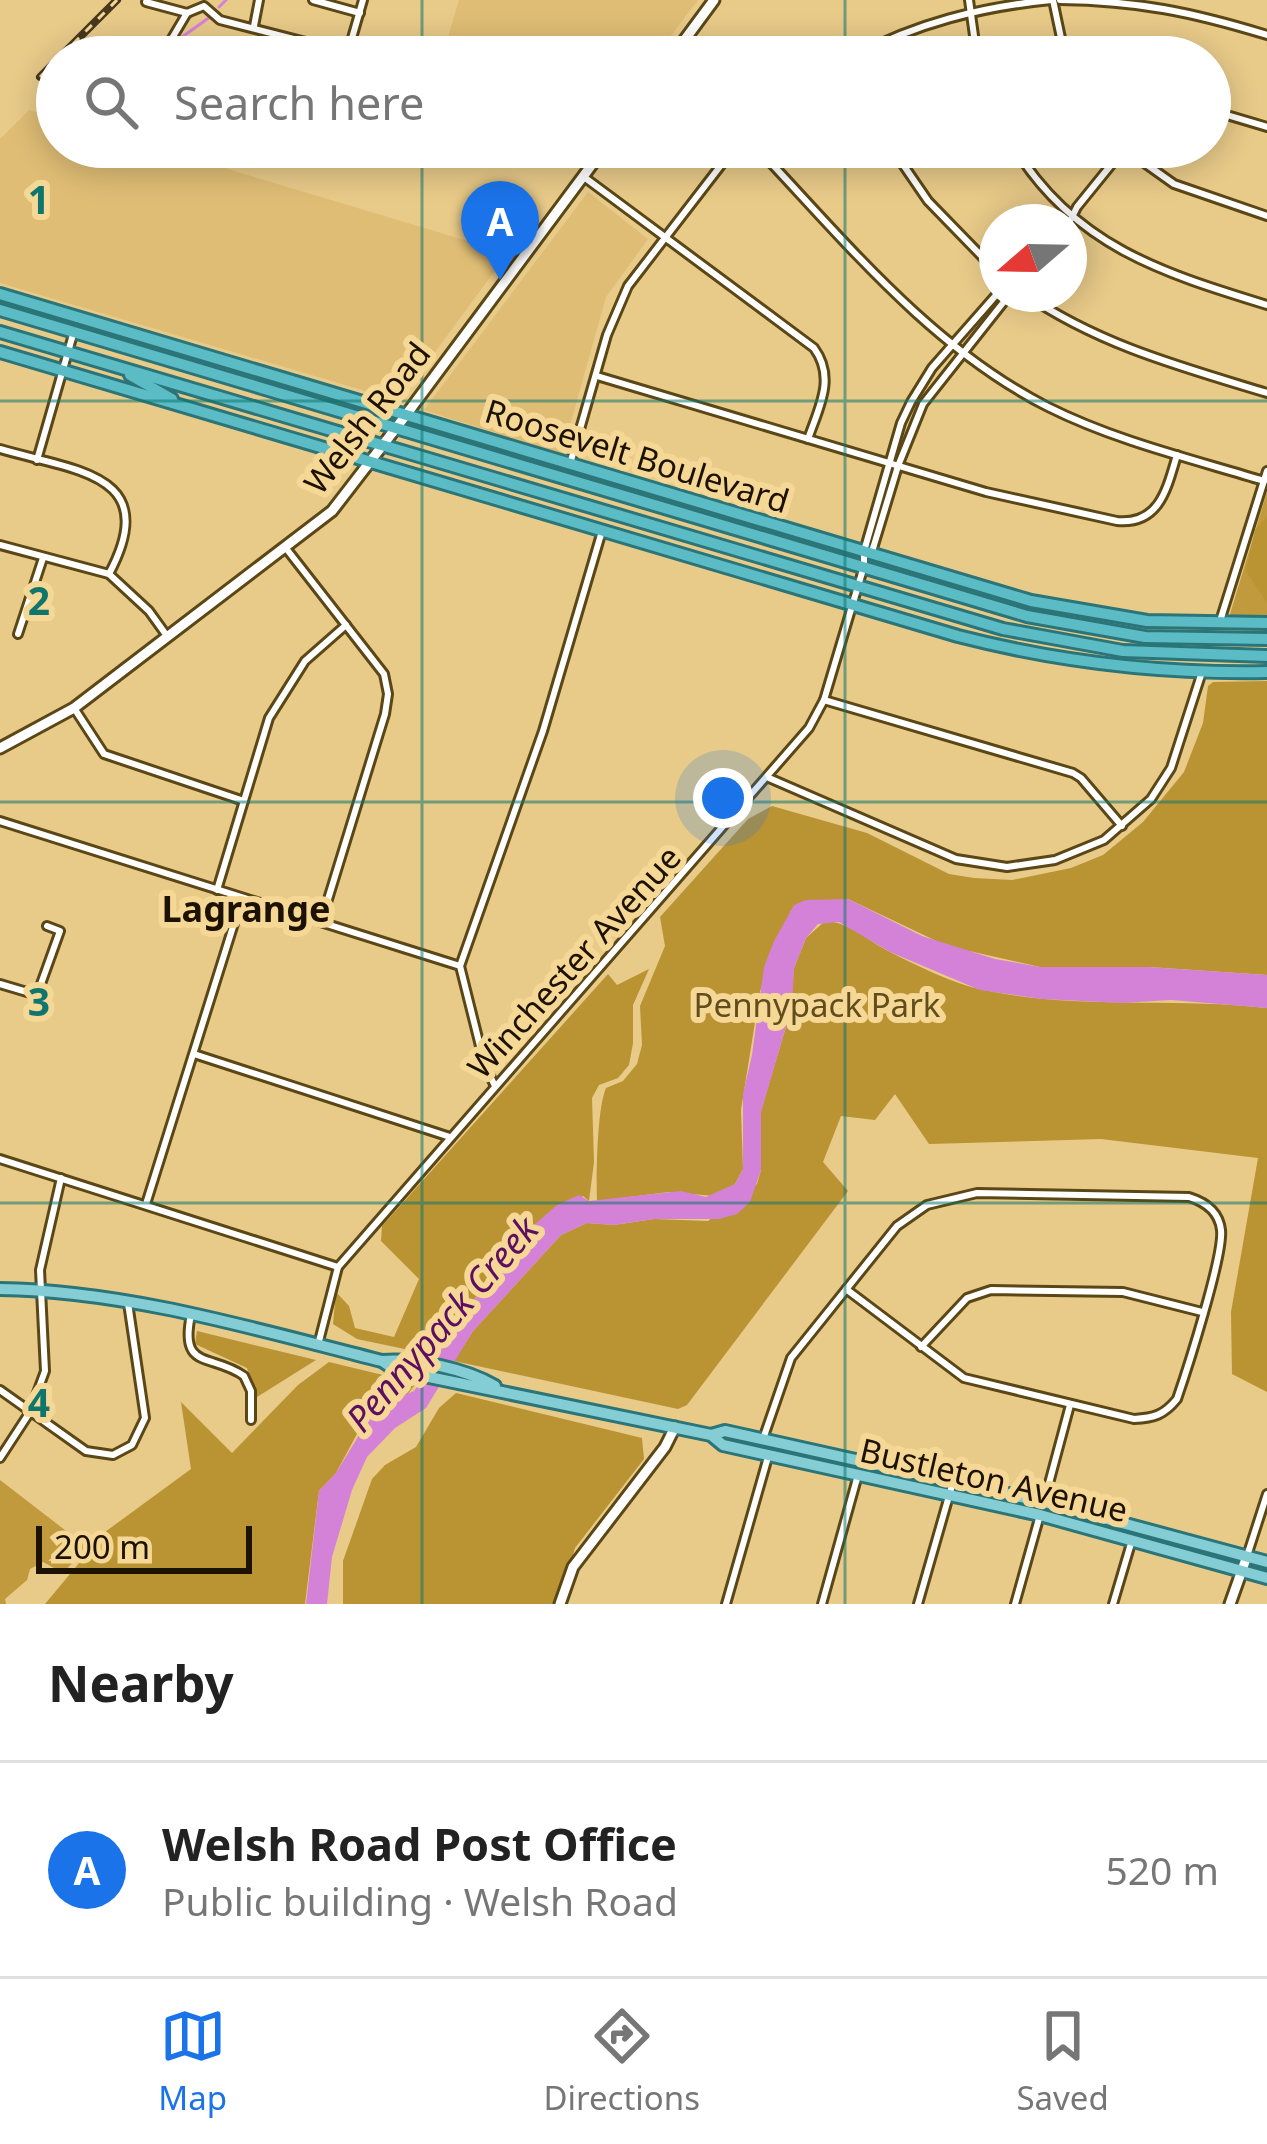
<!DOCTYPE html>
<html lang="en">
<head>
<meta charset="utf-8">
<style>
	body { margin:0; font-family:"Noto Sans",sans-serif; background:#f6f6f6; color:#222 }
	.compass { position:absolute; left:979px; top:204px; width:108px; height:108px; border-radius:50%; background:#fff; box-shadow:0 6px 30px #0003; rotate:250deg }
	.scale { position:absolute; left:36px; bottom:30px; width:216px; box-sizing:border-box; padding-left:12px; border:6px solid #1d1200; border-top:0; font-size:33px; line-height:42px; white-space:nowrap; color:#1d1200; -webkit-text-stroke:9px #f5d796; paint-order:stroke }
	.you { position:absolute; left:723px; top:798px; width:42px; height:42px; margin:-30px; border:9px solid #fff; border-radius:50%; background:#1a73e8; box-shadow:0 0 0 18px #1a73e833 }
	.badge { display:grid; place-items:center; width:78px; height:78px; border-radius:50%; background:#1a73e8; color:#fff; font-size:39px; font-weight:700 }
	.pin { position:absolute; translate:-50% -99px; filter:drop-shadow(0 3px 6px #0008) }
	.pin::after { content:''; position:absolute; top:63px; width:42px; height:36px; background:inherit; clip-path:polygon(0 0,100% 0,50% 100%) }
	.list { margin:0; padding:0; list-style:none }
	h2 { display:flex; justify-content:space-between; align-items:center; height:156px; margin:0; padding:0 48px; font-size:51px }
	h2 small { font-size:39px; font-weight:400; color:#767676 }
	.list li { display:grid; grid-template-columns:78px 1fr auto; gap:36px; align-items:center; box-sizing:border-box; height:216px; padding:0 48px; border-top:3px solid #e0e0e0 }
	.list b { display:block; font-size:45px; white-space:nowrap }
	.list p { margin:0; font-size:39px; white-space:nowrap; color:#767676 }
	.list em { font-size:39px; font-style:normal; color:#767676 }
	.icon { flex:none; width:66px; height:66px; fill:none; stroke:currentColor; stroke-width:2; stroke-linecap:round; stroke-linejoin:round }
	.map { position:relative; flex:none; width:1267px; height:1604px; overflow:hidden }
	.search { position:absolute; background:#fff; box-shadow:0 6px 30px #0003; left:36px; right:36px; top:36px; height:132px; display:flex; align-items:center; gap:30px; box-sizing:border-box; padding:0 42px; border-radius:66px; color:#767676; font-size:45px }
	.sheet { height:372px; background:#fff }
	nav { display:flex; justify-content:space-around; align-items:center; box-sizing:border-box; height:168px; border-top:3px solid #e0e0e0; background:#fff; font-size:33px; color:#767676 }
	nav a { display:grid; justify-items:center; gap:6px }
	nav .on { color:#1a73e8 }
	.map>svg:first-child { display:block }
</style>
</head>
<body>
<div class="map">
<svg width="1267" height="1604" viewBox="0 0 1267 1604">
	<rect width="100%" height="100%" fill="#e8ca89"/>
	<g fill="#dfbd75">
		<polygon points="459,0 698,0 655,57 442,57"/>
		<polygon points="29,110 57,118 57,147 154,147 508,253 399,401 0,283 0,139"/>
		<polygon points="588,192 648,239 606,297 562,454 424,410"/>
	</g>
	<g fill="#c19a3d">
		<polygon points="1267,492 1267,618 1234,618 1230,614"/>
		<polygon points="0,1480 87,1547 63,1573 43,1562 30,1569 27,1580 5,1599 6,1604 0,1604"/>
	</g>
	<g fill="#ba9333">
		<polygon points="1267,517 1267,603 1246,571 1255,530"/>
		<path d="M1267,681V975L1149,967H1040L947,946L848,899L791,910L760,991L741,1110L743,1169L735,1184L714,1196L669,1192L597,1201C596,1175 597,1109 606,1088L623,1081L637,1064L642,1045L640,1006L665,946L660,917L748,819L772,806L867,833L949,874L974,878L1012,880L1071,868L1103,855L1143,822L1184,772L1203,723L1208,686L1213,682Z"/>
		<path d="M825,921C850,922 868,941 890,952C918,966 953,984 984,990C1077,1010 1173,997 1267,1008V1392L1232,1374L1231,1312L1258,1158L1101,1139L929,1144L895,1094L875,1120L841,1116L823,1162L848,1191L687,1405L678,1409L454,1361L473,1331L561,1235L587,1223L614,1225L654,1219L708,1221L757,1184L761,1170V1111L790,1013L794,968L806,938Z"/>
		<polygon points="649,969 633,1005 633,1043 629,1065 618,1078 599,1085 592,1098 594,1162 589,1201 583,1196 526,1232 453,1327 438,1356 357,1339 333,1324 336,1292 349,1306 355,1328 394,1337 419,1279 381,1241 382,1226 608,974 617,985"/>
		<polygon points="197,1331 316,1360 257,1397 247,1368 195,1344"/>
		<polygon points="329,1362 416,1383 408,1394 358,1432 336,1473 319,1491 305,1604 45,1604 105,1532 191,1469 181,1402 232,1453 298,1385"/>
		<polygon points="456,1393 642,1438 644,1459 575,1548 559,1604 343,1604 343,1561 372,1479 385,1465 416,1447 439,1408"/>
	</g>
	<polygon fill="#d482d8" points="848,899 922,936 995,959 1040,967 1149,967 1267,975 1267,1008 1171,1000 1121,1003 1042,999 980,990 890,952 839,922 818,924 806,938 794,968 792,1006 761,1112 761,1170 750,1202 737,1214 719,1219 654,1219 614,1225 587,1223 561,1235 473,1331 426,1408 395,1428 367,1457 352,1490 332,1557 327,1604 306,1604 319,1491 336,1473 376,1407 414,1391 438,1356 442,1342 526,1232 557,1205 579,1195 589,1201 681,1191 706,1197 735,1184 743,1169 743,1094 752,1055 764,967 774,941 794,905 806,900"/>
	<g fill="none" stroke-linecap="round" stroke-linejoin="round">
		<g stroke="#d482d8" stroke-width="3">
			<polyline points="219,7 226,0"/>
			<polyline points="179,57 182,37 210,17"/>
		</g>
		<defs>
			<g id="minor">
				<polyline points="313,0 360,13"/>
				<polyline points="969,0 977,57"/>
				<polyline points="1053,0 1065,57"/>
				<path d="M1060,0C1138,1 1192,12 1267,35"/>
				<polyline points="146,2 187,13 204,6 220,20 364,57"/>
				<polyline points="254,26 259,0"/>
				<polyline points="348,52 363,0"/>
				<polyline points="161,57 187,13"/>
				<path d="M853,57C916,23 981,7 1051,0"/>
				<polyline points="1210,110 1267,127"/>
				<path d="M756,147C845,241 930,347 1048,407C1116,441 1192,459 1264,481"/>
				<polyline points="891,147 928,201 997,272"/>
				<path d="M1014,147C1074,246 1163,273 1267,305"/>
				<polyline points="1122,147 1174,184 1267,216"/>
				<path d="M584,177L814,348C836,378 819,407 808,439"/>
				<polyline points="1069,223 1077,207 1124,149"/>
				<path d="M1025,294C1099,345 1182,367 1267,393"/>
				<path d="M597,376L986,492L1117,521C1160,525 1167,488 1177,455"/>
				<path d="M0,449C75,471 163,473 109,574"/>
				<polyline points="37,460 74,331"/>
				<polyline points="570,464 607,335 628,286 735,147"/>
				<polyline points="0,545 109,574 149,611 167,636"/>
				<polyline points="285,547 384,674 388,694 385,714 321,922"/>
				<polyline points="871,555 898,466 923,404 1010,294"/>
				<polyline points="864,568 864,551 901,423 911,402 932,368 997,294"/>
				<polyline points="1220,621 1267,471"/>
				<polyline points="18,634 43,558"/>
				<polyline points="824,700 1073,773 1081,778 1122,826"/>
				<polyline points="74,708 104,754 244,801"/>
				<polyline points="769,778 956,859 1007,867 1055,860 1104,840 1151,799 1171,768 1202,672"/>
				<polyline points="0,821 460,966 485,1066 495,1086"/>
				<polyline points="217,890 269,718 305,661 346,625"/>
				<polyline points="460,966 543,731 602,531"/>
				<polyline points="0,984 37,995 60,931 47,926"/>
				<polyline points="194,1054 450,1137"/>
				<polyline points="0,1159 338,1267"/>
				<polyline points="146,1204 242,898"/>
				<path d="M191,1315C179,1371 212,1353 244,1376L251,1391V1420"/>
				<polyline points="318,1345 338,1267 809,728 824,700 864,566"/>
				<polyline points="921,1347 967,1298 991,1290 1123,1292 1202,1312"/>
				<polyline points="0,1390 86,1451 113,1455 132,1445 145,1418 128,1303"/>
				<path d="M763,1439L791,1358L897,1226L927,1205L977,1193L1189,1197C1205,1202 1219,1212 1221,1230C1224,1255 1187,1370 1177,1399C1164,1415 1154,1418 1134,1419L964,1378L846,1289"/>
				<polyline points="0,1458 30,1412 45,1371 40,1270 61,1178"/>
				<polyline points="1044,1502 1070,1405"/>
				<polyline points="1247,1556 1267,1494"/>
				<polyline points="726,1604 768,1457"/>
				<polyline points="822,1604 858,1475"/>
				<polyline points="918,1604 953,1482"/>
				<polyline points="1015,1604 1040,1515"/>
				<polyline points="1113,1604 1132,1540"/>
			</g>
			<g id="tertiary">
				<polyline points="672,57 714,0"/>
				<polyline points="406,415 605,147"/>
				<polyline points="560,1604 573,1567 665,1447 675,1427"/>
				<polyline points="1230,1604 1247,1556"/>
			</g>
			<polyline id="secondary" points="0,748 74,708 332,511 406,415"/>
			<g id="primary">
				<path d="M0,1289C129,1291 258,1330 382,1361L395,1370L711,1435L723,1445L1040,1515L1267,1578"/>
				<path d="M382,1361C416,1358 466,1369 495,1386"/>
				<polyline points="711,1435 725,1431 1044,1502 1267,1562"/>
			</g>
			<g id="trunk">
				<polyline points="0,294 1031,601 1147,621 1267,623"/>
				<polyline points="0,310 1027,616 1145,637 1267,639"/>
				<polyline points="0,332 1003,629 1123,651 1267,656"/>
				<path d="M0,352L958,636C1059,662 1163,674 1267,672"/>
				<polyline points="130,375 172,399"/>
			</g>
		</defs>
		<use href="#minor" stroke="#5b4715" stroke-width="12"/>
		<use href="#tertiary" stroke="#5b4715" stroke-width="15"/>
		<use href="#secondary" stroke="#5b4715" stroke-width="15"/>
		<use href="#primary" stroke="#2b7578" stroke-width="16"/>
		<use href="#trunk" stroke="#2b7578" stroke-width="16"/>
		<use href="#minor" stroke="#fff" stroke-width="6"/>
		<use href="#tertiary" stroke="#fff" stroke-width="9"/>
		<use href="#secondary" stroke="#fff" stroke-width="9"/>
		<use href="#primary" stroke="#84cdd4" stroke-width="10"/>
		<use href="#trunk" stroke="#5bbcc6" stroke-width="10"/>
		<defs>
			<g id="rail">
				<polyline points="60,57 117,0"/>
				<polyline points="40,77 57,60"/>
			</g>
		</defs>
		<use href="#rail" stroke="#48391d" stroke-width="8"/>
		<use href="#rail" stroke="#f5d796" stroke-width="3" stroke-dasharray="9" stroke-linecap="butt"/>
	</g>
	<path fill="none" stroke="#0f766e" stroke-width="3" stroke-opacity="0.55" d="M422,0V57M845,0V57M422,147V1604M845,147V1604M0,401H1267M0,802H1267M0,1203H1267"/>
	<g text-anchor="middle" stroke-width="12" stroke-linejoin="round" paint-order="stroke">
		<g font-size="33" fill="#1d1200" stroke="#f5d796">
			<text transform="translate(367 418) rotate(-52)" y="12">Welsh Road</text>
			<text transform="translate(637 456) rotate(17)" y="12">Roosevelt Boulevard</text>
			<text transform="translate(574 962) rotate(-48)" y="12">Winchester Avenue</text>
			<text transform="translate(994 1480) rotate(13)" y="12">Bustleton Avenue</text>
		</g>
		<g font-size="33" fill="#614c1b" stroke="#f5d796">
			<text x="817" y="1017">Pennypack Park</text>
		</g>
		<g font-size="36" font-weight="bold" fill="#1d1200" stroke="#f5d796">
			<text x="246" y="922">Lagrange</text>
		</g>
		<g font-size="36" font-style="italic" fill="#5c0f60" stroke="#f5d796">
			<text transform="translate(442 1324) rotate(-49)" y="13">Pennypack Creek</text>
		</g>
	</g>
	<g font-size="39" text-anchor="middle" font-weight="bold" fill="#0f766e" stroke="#f5d796" stroke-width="12" stroke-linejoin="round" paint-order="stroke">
		<text x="39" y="214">1</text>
		<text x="39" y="615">2</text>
		<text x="39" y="1016">3</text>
		<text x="39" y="1417">4</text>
	</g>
</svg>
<svg class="compass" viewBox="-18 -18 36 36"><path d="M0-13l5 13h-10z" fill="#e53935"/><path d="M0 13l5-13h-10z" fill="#767676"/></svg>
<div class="scale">200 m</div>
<div class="you"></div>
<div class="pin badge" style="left:500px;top:280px">A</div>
<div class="search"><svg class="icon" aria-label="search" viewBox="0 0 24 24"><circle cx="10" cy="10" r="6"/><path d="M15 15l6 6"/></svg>Search here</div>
</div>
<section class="sheet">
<h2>Nearby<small></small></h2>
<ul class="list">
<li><span class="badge">A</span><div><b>Welsh Road Post Office</b><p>Public building · Welsh Road</p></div><em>520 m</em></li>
</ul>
</section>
<nav>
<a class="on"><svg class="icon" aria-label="map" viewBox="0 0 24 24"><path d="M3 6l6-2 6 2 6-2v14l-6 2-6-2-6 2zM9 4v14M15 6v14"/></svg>Map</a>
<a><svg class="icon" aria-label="directions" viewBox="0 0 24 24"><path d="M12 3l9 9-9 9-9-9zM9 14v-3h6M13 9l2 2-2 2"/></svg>Directions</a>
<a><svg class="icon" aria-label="saved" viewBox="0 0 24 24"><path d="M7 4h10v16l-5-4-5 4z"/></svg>Saved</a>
</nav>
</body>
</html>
